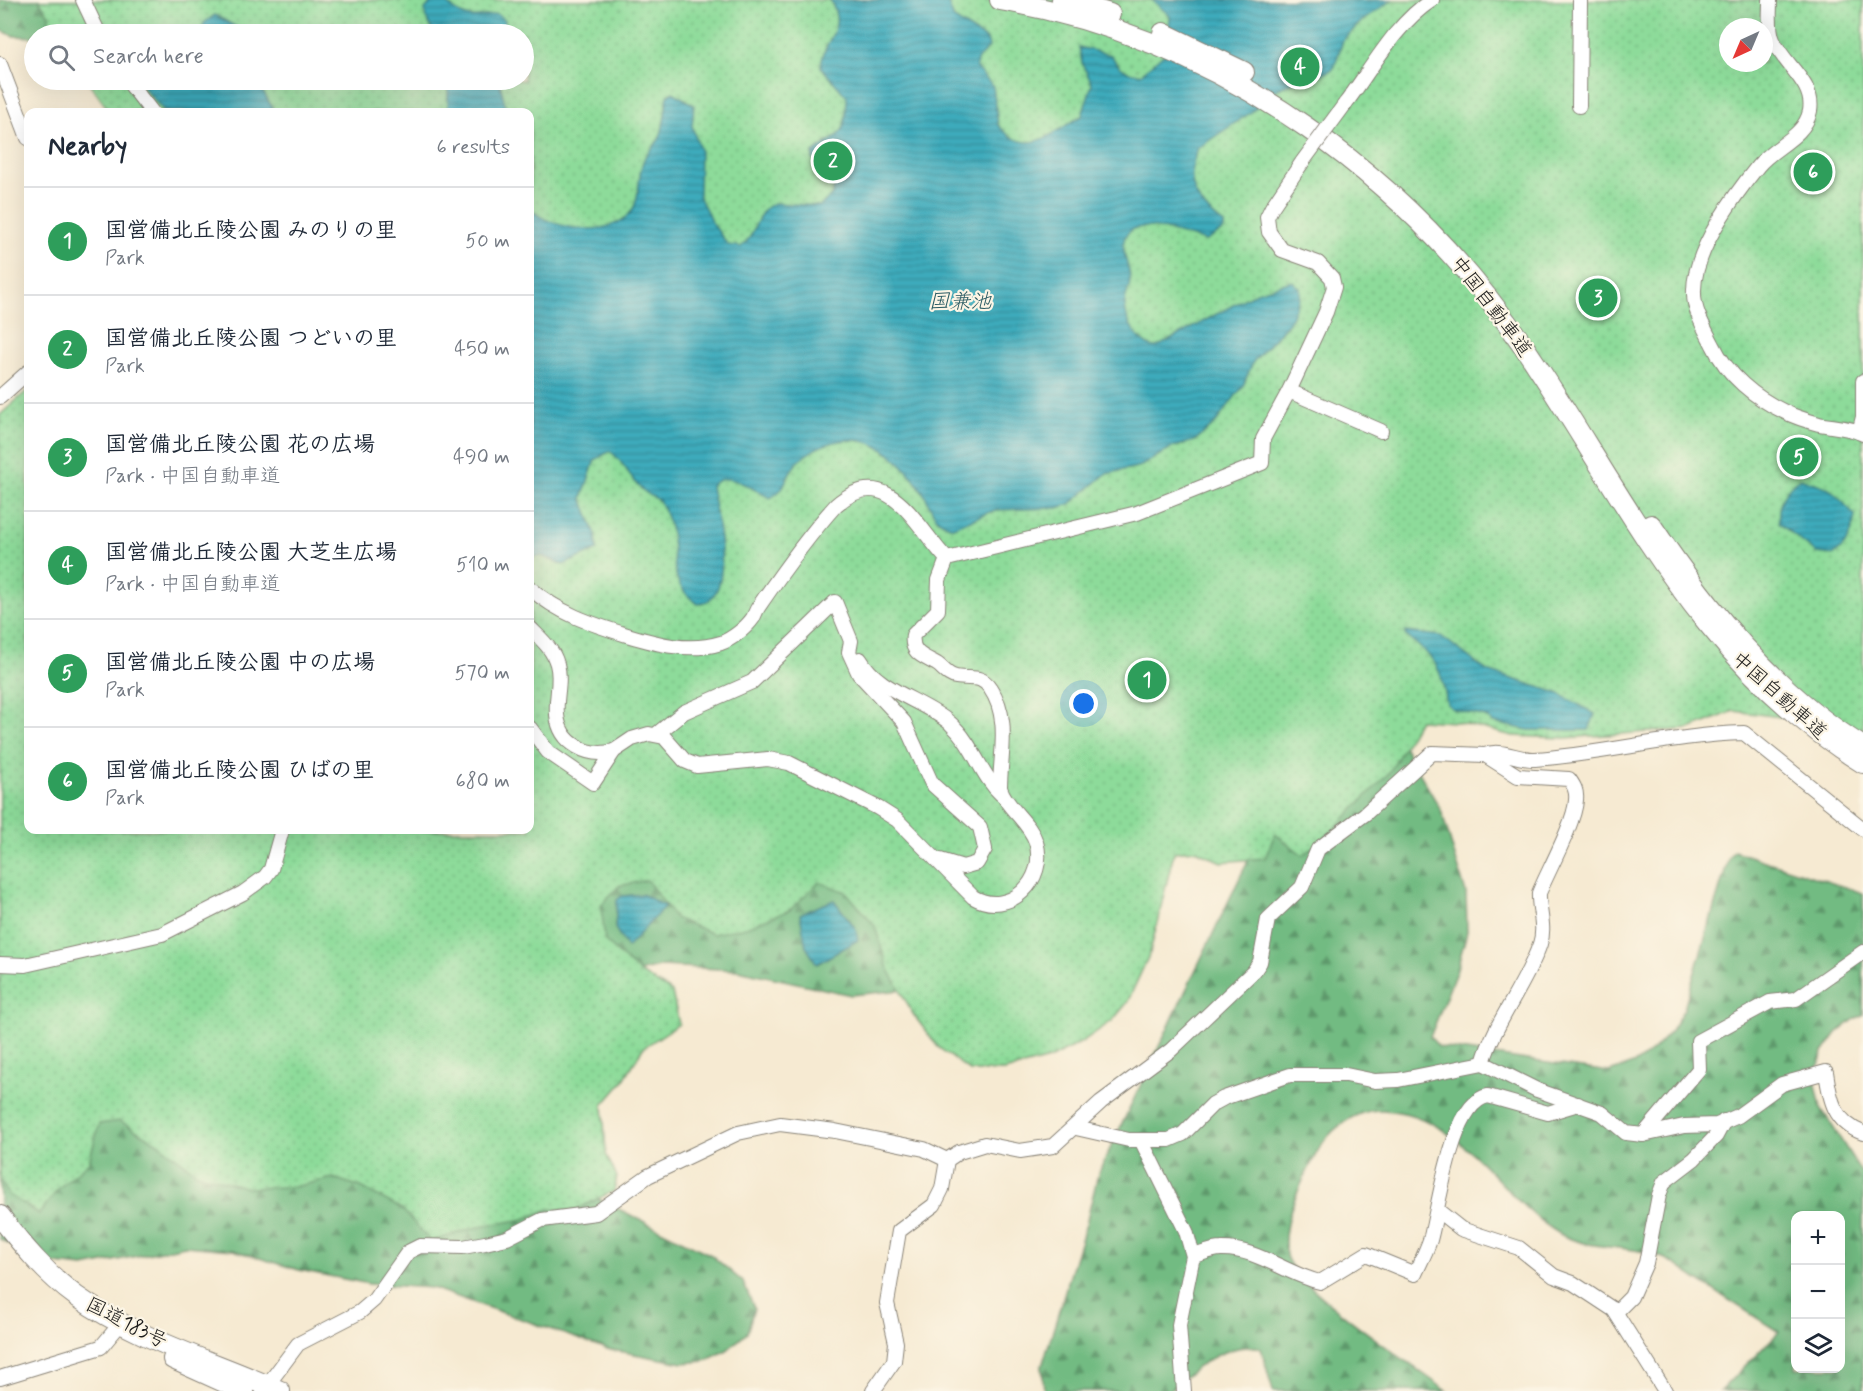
<!DOCTYPE html>
<html lang="en">
<head>
<meta charset="utf-8">
<style>
	body { margin:0; font-family:Mynerve,"Klee One",sans-serif; background:#f2f2f3; color:#1f2937 }
	.controls { position:absolute; right:18px; bottom:18px; display:grid; overflow:hidden; border-radius:12px; box-shadow:0 6px 24px #0002 }
	.controls button { width:54px; height:54px; display:grid; place-items:center; padding:0; border:0; border-bottom:2px solid #e0e1e3; background:#fff; color:#1f2937; font:30px sans-serif }
	.compass { position:absolute; left:1719px; top:18px; width:54px; height:54px; border-radius:50%; background:#fff; box-shadow:0 6px 24px #0002; rotate:224deg }
	.you { position:absolute; left:1084px; top:704px; width:21px; height:21px; margin:-15px; border:4px solid #fff; border-radius:50%; background:#1a73e8; box-shadow:0 0 0 9px #1a73e833 }
	.badge { display:grid; place-items:center; width:39px; height:39px; border-radius:50%; background:#7c3aed; color:#fff; font-size:20px; font-weight:700 }
	.pin { position:absolute; translate:-50% -50%; border:3px solid #fff; box-shadow:0 2px 6px #0006 }
	.list { margin:0; padding:0; list-style:none }
	h2 { display:flex; justify-content:space-between; align-items:center; height:78px; margin:0; padding:0 24px; font-size:26px }
	h2 small { font-size:20px; font-weight:400; color:#747a83 }
	.list li { display:grid; grid-template-columns:39px 1fr auto; gap:18px; align-items:center; box-sizing:border-box; height:108px; padding:0 24px; border-top:2px solid #e0e1e3 }
	.list b { display:block; font-size:22px; white-space:nowrap }
	.list p { margin:0; font-size:20px; white-space:nowrap; color:#747a83 }
	.list em { font-size:20px; font-style:normal; color:#747a83 }
	.icon { flex:none; width:33px; height:33px; fill:none; stroke:currentColor; stroke-width:2; stroke-linecap:round; stroke-linejoin:round }
	.map { position:relative; flex:none; width:1863px; height:1391px; overflow:hidden }
	.search { position:absolute; background:#fff; box-shadow:0 6px 24px #0002; left:24px; top:24px; width:510px; height:66px; display:flex; align-items:center; gap:15px; box-sizing:border-box; padding:0 21px; border-radius:33px; color:#747a83; font-size:22px }
	.panel { position:absolute; background:#fff; box-shadow:0 6px 24px #0002; left:24px; top:108px; width:510px; height:726px; border-radius:12px }
	.map>svg:first-child { display:block }
</style>
</head>
<body>
<div class="map">
<svg width="1863" height="1391" viewBox="0 0 1863 1391">
	<defs>
		<pattern id="forest-firs" width="22" height="20" patternUnits="userSpaceOnUse" patternTransform="scale(1.5)"><rect width="22" height="20" fill="#72bb82"/><path d="M5 1l3.5 6h-7zM16 11l3.5 6h-7z" fill="#5d976a"/></pattern>
		<pattern id="park-dots" width="8" height="8" patternUnits="userSpaceOnUse" patternTransform="scale(1.5)"><rect width="8" height="8" fill="#8ddb9a"/><path d="M2 2h.1M6 6h.1" fill="none" stroke="#79bb84" stroke-width="1.8" stroke-linecap="round"/></pattern>
		<pattern id="water-rules" width="6" height="5" patternUnits="userSpaceOnUse" patternTransform="scale(1.5)"><rect width="6" height="5" fill="#3dabbc"/><path d="M0 2.5h6" fill="none" stroke="#328a98"/></pattern>
	</defs>
	<rect width="100%" height="100%" fill="#fcf5e5"/>
	<filter id="ink" filterUnits="userSpaceOnUse"><feTurbulence type="fractalNoise" baseFrequency=".0167" numOctaves="2"/><feDisplacementMap in="SourceGraphic" scale="12" xChannelSelector="R" yChannelSelector="G"/><feConvolveMatrix kernelMatrix="1 2 1 2 8 2 1 2 1" color-interpolation-filters="sRGB"/></filter>
	<filter id="wash" filterUnits="userSpaceOnUse"><feTurbulence type="fractalNoise" baseFrequency=".008" numOctaves="4" result="noise"/><feDisplacementMap in="SourceGraphic" scale="24" xChannelSelector="R" yChannelSelector="G"/><feGaussianBlur stdDeviation="1.35" result="paint"/><feColorMatrix in="noise" values="0 0 0 0 0 0 0 0 0 0 0 0 0 0 0 0 0 1.4 0 .05"/><feComposite in="paint" operator="in"/></filter>
	<g filter="url(#wash)">
		<rect width="100%" height="100%" fill="#f6ead2"/>
		<g fill="url(#forest-firs)" stroke="#476c4f" stroke-width="1.5" fill-rule="evenodd">
			<polygon points="0,0 116,0 67,34 34,34 34,37 14,36 0,30"/>
			<path d="M1401,741L1441,810L1466,893L1467,932L1456,972L1430,1037L1439,1047L1609,1072L1636,1063L1653,1050L1670,1032L1684,1009L1729,857L1734,851L1863,893V1016L1856,1018L1837,1033L1822,1054L1815,1080L1821,1108L1863,1175V1391H1720L1779,1332C1751,1314 1723,1296 1695,1278C1684,1271 1673,1261 1661,1257C1629,1244 1590,1251 1560,1234C1498,1198 1464,1113 1382,1110C1354,1109 1326,1132 1315,1156C1300,1186 1280,1221 1286,1255C1291,1284 1418,1369 1447,1391H1273L1261,1348C1227,1340 1192,1370 1169,1391H1044L1042,1366L1086,1224L1098,1174L1263,829L1302,755L952,975L893,991L851,995L738,970L662,966L603,981L570,1185L711,1255L743,1282L754,1308L747,1333L727,1350L705,1361L683,1363L607,1349L432,1288L369,1284L299,1270L233,1250L185,1246L84,1267L46,1263L0,1239V906L530,830ZM1796,1216H1840V1368H1796Z"/>
		</g>
		<path fill="url(#park-dots)" stroke="#547c5b" stroke-width="1.5" fill-rule="evenodd" d="M39,0H1863V738L1843,725L1734,711L1690,729L1564,738L1513,736L1457,722L1419,720L1389,773L1334,829L1303,855L1275,834L1265,858L1221,862L1196,850L1174,852L1150,953L1127,1003L1112,1021L1080,1043L1049,1059L1004,1071H970L938,1047L913,1014L887,966L875,926L846,892L819,882L790,910L746,927L713,934L675,918L647,880L619,886L601,905L605,941L639,972L672,992L679,1024L643,1048L622,1083L603,1105L606,1154L617,1177L614,1191L573,1211L549,1209L524,1219L474,1228L431,1242L402,1209L361,1187L333,1178L294,1187L248,1188L199,1174L156,1142L120,1121L99,1124L89,1162L59,1188L39,1214L9,1195L0,1179V415L28,390V830H530V112H110L87,80H524V34H53L48,29L49,15ZM1728,27H1764V63H1728Z"/>
		<g fill="url(#water-rules)" stroke="#2c646c" stroke-width="1.5">
			<path d="M440,0C449,3 453,10 461,14C472,20 486,16 497,14L505,20L503,34H434L426,18L425,9L433,1Z"/>
			<path d="M830,0H947L954,19L987,40L989,47L977,60L976,68L993,86L998,125C1029,160 1050,133 1082,116L1092,84L1082,63L1079,47L1111,55C1119,68 1125,73 1141,74L1167,51L1170,16L1152,0H1392L1361,22L1343,40L1334,68L1326,73L1301,78L1274,91L1250,113L1198,148C1183,183 1196,204 1224,224V230L1206,241C1188,237 1145,219 1130,231C1115,243 1130,264 1130,279C1130,287 1126,295 1125,302C1124,318 1139,348 1157,347L1257,292L1292,281L1300,288V297L1289,322L1253,362L1243,386L1214,425L1194,441L1171,448L1141,466L1106,474L1070,504L1057,508L995,510L953,527C947,525 941,523 937,518C931,511 928,501 924,494C913,476 897,457 879,447C848,431 806,445 789,474C783,486 783,491 770,498C752,489 726,468 711,486C715,512 739,600 698,604C666,583 677,555 670,527C668,518 663,508 659,500C629,487 634,471 610,451L595,460L582,498L596,535L597,550L563,565L542,556L530,557V209C552,230 610,239 631,212C641,199 637,174 644,159C647,151 657,145 660,137C665,125 665,109 668,96L673,92L694,105L692,126L700,150L699,196L713,224L728,245L741,247C757,236 755,209 775,203L820,206L832,195L835,182L813,159V153C844,129 845,140 847,97L821,67C822,39 848,31 830,0Z"/>
			<polygon points="215,15 238,28 240,34 200,34 204,23"/>
			<polygon points="137,80 180,80 187,82 199,80 256,80 275,112 165,112"/>
			<polygon points="448,80 499,80 507,112 448,112"/>
			<path d="M1800,478L1829,488L1855,515C1852,534 1849,543 1834,555L1816,553L1779,523C1777,504 1784,489 1800,478Z"/>
			<path d="M1405,632L1441,636L1487,671L1558,693L1595,714L1589,730H1529L1493,723L1486,717L1453,709L1447,704C1441,665 1436,659 1405,635Z"/>
			<polygon points="642,894 665,906 627,948 615,928 617,900 622,896"/>
			<polygon points="834,900 856,929 858,940 817,964 806,947 800,914"/>
		</g>
	</g>
	<g filter="url(#ink)">
		<g fill="none" stroke-linecap="round" stroke-linejoin="round">
			<defs>
				<g id="minor">
					<polyline points="83,0 99,34"/>
					<path d="M1770,0C1770,14 1768,28 1773,40C1783,64 1815,83 1810,111C1805,137 1773,147 1758,166C1733,197 1692,253 1694,294C1694,312 1705,329 1713,345C1727,375 1755,398 1785,412C1795,417 1808,421 1819,424C1833,427 1851,427 1863,434"/>
					<polyline points="0,64 28,138"/>
					<polyline points="127,80 152,112"/>
					<path d="M1345,104C1371,70 1395,24 1432,0"/>
					<polyline points="1579,106 1580,0"/>
					<polyline points="1289,391 1381,431"/>
					<polyline points="0,397 28,372"/>
					<polyline points="1859,432 1863,417 1863,381"/>
					<polyline points="947,559 1137,513 1262,463 1263,439 1289,391 1326,312 1334,287 1332,278 1318,263 1282,250 1269,232 1267,217 1272,207 1303,161"/>
					<path d="M530,588C558,613 591,624 627,635C657,644 689,653 721,643C732,639 746,628 753,618C755,614 756,610 759,606C783,571 808,536 836,505C889,459 917,529 947,559"/>
					<path d="M530,628C541,639 553,649 557,664C562,682 555,698 557,715C560,744 588,758 614,751"/>
					<path d="M860,659C879,692 922,699 950,723C974,745 981,776 1001,794"/>
					<path d="M530,728L548,752L593,783L614,751L632,739L649,734L664,737L685,761L697,766L768,759L789,763L878,808L897,820L973,897C1009,918 1048,880 1036,842C1029,821 1007,809 1000,788C1000,755 1011,718 990,688C981,674 970,680 956,677C948,676 944,669 937,664C925,657 910,654 913,635L938,610L939,580L947,559"/>
					<polyline points="658,733 684,712 752,682 835,602 851,641 849,652 859,674 904,722 932,784 980,827 985,849 977,863 963,867 940,860"/>
					<polyline points="0,964 25,965 162,934 243,893 265,877 271,869 282,830"/>
					<path d="M1483,1063C1495,1021 1526,985 1540,944C1546,927 1538,909 1539,893C1549,869 1575,822 1576,800C1577,791 1574,786 1569,779L1518,776L1485,755C1501,748 1518,760 1535,759C1605,754 1673,735 1744,733L1863,829"/>
					<path d="M1076,1128L1129,1140H1169L1183,1134L1213,1104L1224,1098L1290,1075H1346L1375,1081L1398,1080L1483,1063L1537,1090L1602,1113L1626,1133L1643,1135L1684,1126L1717,1125L1738,1116L1782,1084L1826,1072C1830,1100 1834,1122 1863,1133"/>
					<polyline points="1643,1135 1699,1069 1698,1041 1770,1002 1796,999 1863,952"/>
					<polyline points="1141,1140 1186,1231 1193,1256 1179,1325 1184,1391"/>
					<polyline points="1437,1210 1461,1229 1519,1248 1554,1276 1573,1283 1614,1310 1665,1391"/>
					<path d="M1193,1256C1202,1254 1212,1249 1221,1249C1258,1248 1285,1274 1320,1282L1366,1254L1415,1274C1420,1263 1426,1252 1430,1240C1439,1209 1451,1102 1488,1096L1548,1113L1578,1104"/>
					<polyline points="1616,1312 1631,1297 1646,1263 1659,1195 1664,1182 1694,1159 1716,1136 1724,1121"/>
					<polyline points="0,1378 101,1347 121,1323"/>
					<polyline points="263,1391 298,1344 360,1312 374,1300 408,1252 420,1246 463,1247 485,1243 507,1238 542,1220 596,1213 648,1176 738,1133 780,1124 835,1131 924,1149 947,1160"/>
					<polyline points="873,1391 894,1361 896,1343 887,1303 899,1231 934,1205 942,1189 947,1160 959,1152 985,1144 1020,1151 1053,1146 1101,1102 1171,1050 1254,971 1260,962 1268,919 1302,887 1318,849 1365,814 1432,753 1485,755"/>
				</g>
				<g id="highway">
					<path d="M1000,0C1224,39 1414,178 1537,366C1635,515 1705,665 1863,763"/>
					<polyline points="1062,0 1110,14"/>
					<polyline points="1163,33 1244,72"/>
					<path d="M1651,525C1708,610 1775,693 1863,747"/>
					<path d="M0,1216C22,1245 46,1274 76,1296C136,1339 213,1361 280,1391"/>
					<polyline points="173,1359 244,1391"/>
				</g>
			</defs>
			<use href="#minor" stroke="#898377" stroke-width="16"/>
			<use href="#highway" stroke="#898377" stroke-width="22"/>
			<use href="#minor" stroke="#fff" stroke-width="14"/>
			<use href="#highway" stroke="#fff" stroke-width="20"/>
			<defs>
				<polyline id="minor-bridge" points="1303,161 1345,104"/>
			</defs>
			<use href="#minor-bridge" stroke="#898377" stroke-width="16" stroke-linecap="butt"/>
			<use href="#minor-bridge" stroke="#fff" stroke-width="14"/>
		</g>
	</g>
	<g text-anchor="middle" stroke-width="4.5" stroke-linejoin="round" paint-order="stroke">
		<g font-size="20" fill="#1c1c1c" stroke="#fcf5e5">
			<text transform="translate(1492 306) rotate(53)" y="7">中国自動車道</text>
			<text transform="translate(1780 695) rotate(42)" y="7">中国自動車道</text>
			<text transform="translate(127 1322) rotate(27)" y="7">国道183号</text>
		</g>
		<g font-size="21" font-style="italic" fill="#2b5c64" stroke="#fcf5e5">
			<text x="960" y="308">国兼池</text>
		</g>
	</g>
</svg>
<div class="controls">
<button>+</button>
<button>−</button>
<button><svg class="icon" aria-label="layers" viewBox="0 0 24 24"><path d="M12 4l9 5-9 5-9-5zM3 14l9 5 9-5"/></svg></button>
</div>
<svg class="compass" viewBox="-18 -18 36 36"><path d="M0-13l5 13h-10z" fill="#e53935"/><path d="M0 13l5-13h-10z" fill="#747a83"/></svg>
<div class="you"></div>
<div class="pin badge" style="left:1147px;top:680px;background:#2e9e5b">1</div>
<div class="pin badge" style="left:833px;top:161px;background:#2e9e5b">2</div>
<div class="pin badge" style="left:1598px;top:298px;background:#2e9e5b">3</div>
<div class="pin badge" style="left:1300px;top:67px;background:#2e9e5b">4</div>
<div class="pin badge" style="left:1799px;top:457px;background:#2e9e5b">5</div>
<div class="pin badge" style="left:1813px;top:172px;background:#2e9e5b">6</div>
<div class="search"><svg class="icon" aria-label="search" viewBox="0 0 24 24"><circle cx="10" cy="10" r="6"/><path d="M15 15l6 6"/></svg>Search here</div>
<section class="panel">
<h2>Nearby<small>6 results</small></h2>
<ul class="list">
<li><span class="badge" style="background:#2e9e5b">1</span><div><b>国営備北丘陵公園 みのりの里</b><p>Park</p></div><em>50 m</em></li>
<li><span class="badge" style="background:#2e9e5b">2</span><div><b>国営備北丘陵公園 つどいの里</b><p>Park</p></div><em>450 m</em></li>
<li><span class="badge" style="background:#2e9e5b">3</span><div><b>国営備北丘陵公園 花の広場</b><p>Park · 中国自動車道</p></div><em>490 m</em></li>
<li><span class="badge" style="background:#2e9e5b">4</span><div><b>国営備北丘陵公園 大芝生広場</b><p>Park · 中国自動車道</p></div><em>510 m</em></li>
<li><span class="badge" style="background:#2e9e5b">5</span><div><b>国営備北丘陵公園 中の広場</b><p>Park</p></div><em>570 m</em></li>
<li><span class="badge" style="background:#2e9e5b">6</span><div><b>国営備北丘陵公園 ひばの里</b><p>Park</p></div><em>680 m</em></li>
</ul>
</section>
</div>
</body>
</html>
